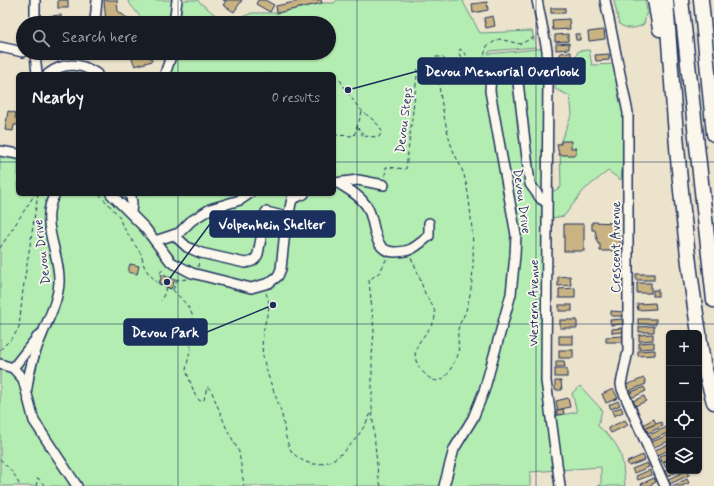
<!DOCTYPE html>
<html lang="en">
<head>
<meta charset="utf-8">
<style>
	body { margin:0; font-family:Mynerve,sans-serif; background:#242831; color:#f1f3f6 }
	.controls { position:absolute; right:12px; bottom:12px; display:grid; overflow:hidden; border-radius:6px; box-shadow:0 1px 3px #0004 }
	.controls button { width:36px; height:36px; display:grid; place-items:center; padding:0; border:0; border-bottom:1px solid #363941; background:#171b24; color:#f1f3f6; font:20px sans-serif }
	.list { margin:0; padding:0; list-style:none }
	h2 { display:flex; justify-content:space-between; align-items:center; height:52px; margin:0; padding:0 16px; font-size:17px }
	h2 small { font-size:13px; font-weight:400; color:#9ea1a6 }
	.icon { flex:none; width:22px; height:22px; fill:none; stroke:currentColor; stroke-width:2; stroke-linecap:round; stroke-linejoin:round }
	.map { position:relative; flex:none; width:714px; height:486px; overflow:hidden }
	.search { position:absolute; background:#171b24; box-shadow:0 1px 3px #0004; left:16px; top:16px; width:320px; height:44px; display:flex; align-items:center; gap:10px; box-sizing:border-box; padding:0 14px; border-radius:22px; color:#9ea1a6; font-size:15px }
	.panel { position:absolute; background:#171b24; box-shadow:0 1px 3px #0004; left:16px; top:72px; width:320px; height:124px; border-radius:6px }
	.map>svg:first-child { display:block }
</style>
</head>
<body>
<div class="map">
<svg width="714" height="486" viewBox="0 0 714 486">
	<rect width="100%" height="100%" fill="#ece3cc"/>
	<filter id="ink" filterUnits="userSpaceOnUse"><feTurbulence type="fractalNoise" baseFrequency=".025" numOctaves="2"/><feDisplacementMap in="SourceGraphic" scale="8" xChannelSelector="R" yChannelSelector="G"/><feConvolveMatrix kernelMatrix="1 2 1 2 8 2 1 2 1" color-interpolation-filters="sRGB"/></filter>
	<g filter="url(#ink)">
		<g fill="#b4edb1" stroke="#688e88">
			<path d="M127,0H197L219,18L232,21L252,13H277L322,3H334L337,0H465L463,2L480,33L532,31L536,47L490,51L488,54L547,48V195L561,187L560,143L572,114L570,96L555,89L558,60L575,59L578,51L589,50L592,65L615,64L625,103V134L621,180L608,171L584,190L564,216L546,219L550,417L577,412L572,393L580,386L602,410L598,426C623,447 622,455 625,486H598L601,485V467L530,472V486H0V151L18,154V194H334V74H165L169,64L156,55V53H329V23H145Z"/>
			<path d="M614,0H645L647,10L644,24C636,29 627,30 619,24Z"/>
		</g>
		<g fill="#cab382" stroke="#1b2f5e">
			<rect x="58" y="0" width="10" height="8"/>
			<polygon points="104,0 117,0 118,11 132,22 120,23 114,18 106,23"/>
			<polygon points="223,0 242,0 234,12 223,5 226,1"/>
			<polygon points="258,0 265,0 274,5 270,12 256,4"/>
			<polygon points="304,0 321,0 322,3 277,13 276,6"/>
			<polygon points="487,2 488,10 473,13 472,4"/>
			<rect x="551" y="8" width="14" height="5"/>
			<polygon points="61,15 62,23 51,23 50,16"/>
			<polygon points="493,16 495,26 486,28 484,18"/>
			<polygon points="569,19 570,29 553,30 552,20"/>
			<polygon points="604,30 605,39 589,41 588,32"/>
			<polygon points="568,34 568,41 555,42 555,35"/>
			<polygon points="575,34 580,34 580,40 576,40"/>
			<polygon points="569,43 569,49 556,50 556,44"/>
			<polygon points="571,52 571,57 560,57 560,53"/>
			<polygon points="136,53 149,53 152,61 135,66 131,56"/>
			<polygon points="609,54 609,60 596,61 595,55"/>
			<polygon points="8,111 16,113 15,118 18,119 18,125 14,125 13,131 5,130"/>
			<polygon points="561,141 571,141 571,148 576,148 576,155 559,155 557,144 561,144"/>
			<polygon points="592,222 616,223 616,230 618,230 618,237 620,237 620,244 622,244 622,251 600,251 600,244 598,244 595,230 592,230"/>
			<rect x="564" y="224" width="20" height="27"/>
			<polygon points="130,264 139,266 137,274 128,272"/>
			<rect x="636" y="274" width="18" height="6"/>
			<polygon points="162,275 175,280 171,289 159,284"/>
			<polygon points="570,276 571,285 558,286 558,277"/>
			<rect x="637" y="283" width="14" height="10"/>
			<polygon points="575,288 575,298 559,298 559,289"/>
			<rect x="653" y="290" width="5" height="6"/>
			<polygon points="655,303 656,309 638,310 637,304"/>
			<rect x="559" y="305" width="13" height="6"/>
			<polygon points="611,311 623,312 623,316 611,316"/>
			<polygon points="622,319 623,324 611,325 610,320"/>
			<rect x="638" y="319" width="18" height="5"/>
			<rect x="560" y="320" width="17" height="8"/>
			<polygon points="654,326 654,332 639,332 639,327"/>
			<polygon points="623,328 623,332 612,333 612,329"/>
			<polygon points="653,334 653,340 639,341 639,335"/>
			<rect x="559" y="336" width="14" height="8"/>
			<polygon points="623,336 623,342 606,342 606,337"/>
			<polygon points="654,342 654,348 639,349 639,343"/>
			<rect x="559" y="350" width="14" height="8"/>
			<polygon points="655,350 655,355 638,356 638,351"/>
			<polygon points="556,361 564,361 565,367 556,367"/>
			<rect x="555" y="369" width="12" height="8"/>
			<polygon points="644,378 646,384 629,391 626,385"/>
			<polygon points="555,381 561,381 562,390 555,390"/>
			<polygon points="644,387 646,391 631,398 629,393"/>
			<polygon points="613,389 618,398 606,403 602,394"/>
			<polygon points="644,396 646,401 635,406 633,401"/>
			<polygon points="568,398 570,407 558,410 556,401"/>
			<polygon points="618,401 620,405 611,409 609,405"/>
			<polygon points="621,407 623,412 614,416 612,411"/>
			<polygon points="563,409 564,414 557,415 557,410"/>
			<polygon points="654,419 656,424 646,428 644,424"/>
			<polygon points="625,420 628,425 611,433 608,428"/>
			<polygon points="661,422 663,426 648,433 646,428"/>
			<polygon points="667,427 669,432 652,440 649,435"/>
			<polygon points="668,435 669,441 654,447 652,442"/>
			<polygon points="669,444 669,450 658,455 655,450"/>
			<polygon points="669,453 669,459 662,462 660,456"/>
			<polygon points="643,455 645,460 629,466 627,462"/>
			<polygon points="669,460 669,467 666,468 663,462"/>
			<polygon points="647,463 649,467 634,473 632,469"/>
			<polygon points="669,469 669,471 680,471 667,476 665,471"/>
			<polygon points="650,470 651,475 638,480 636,476"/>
			<polygon points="686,471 688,471 689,475 670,484 668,479"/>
			<polygon points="654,478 656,482 648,486 642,486 641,484"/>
			<polygon points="687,479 689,483 682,486 672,486"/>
		</g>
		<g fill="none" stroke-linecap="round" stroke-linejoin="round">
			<defs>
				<g id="minor">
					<polyline points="35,0 35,23"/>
					<polyline points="537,0 547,50 548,75 546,381 560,486"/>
					<polyline points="605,0 628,113 628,351 621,384 622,389 665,486"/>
					<polyline points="95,21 97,0"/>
					<polyline points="174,23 177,0"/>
					<polyline points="0,47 23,52"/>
					<polyline points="35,53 37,74"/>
					<path d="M48,74C64,62 80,62 97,74"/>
					<polyline points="165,74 172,53"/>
					<polyline points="0,151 18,154"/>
					<polyline points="335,183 358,180 384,185"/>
					<path d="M338,183C348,189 359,195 366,205C377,219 370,251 394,252C412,252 415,247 429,236V223"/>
					<polyline points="111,194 145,228 171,262 192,273 251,288 269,283 278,276 281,269 285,231 293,194"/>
					<polyline points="130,194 132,202 131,212"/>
					<polyline points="292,199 304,194"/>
					<path d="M174,235L187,247L201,253L245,263C252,262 255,261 258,254L266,212L287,217"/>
					<polyline points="155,241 179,233 191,221 210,209 240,200 249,194"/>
					<polyline points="0,364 13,368 23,379 34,421 77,486"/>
					<polyline points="13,368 39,335"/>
					<path d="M27,388C29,368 36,348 44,330C50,315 58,300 59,283C61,253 38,222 55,194"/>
					<path d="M444,486L454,449L473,418L484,391L511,294L515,255L516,235L490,91L491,73L498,68C510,66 513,73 518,82L530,184L541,199L546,202"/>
				</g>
				<g id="highway">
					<polyline points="655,0 660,29"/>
					<path d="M666,0C674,111 681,223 699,333"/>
					<polyline points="681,0 714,300"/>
					<polyline points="701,0 714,134"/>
					<polyline points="699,336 703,363 714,402"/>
				</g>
			</defs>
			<use href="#minor" stroke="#1b2f5e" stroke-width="12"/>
			<use href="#highway" stroke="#1b2f5e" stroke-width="17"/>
			<g stroke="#1b2f5e" stroke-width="1" stroke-dasharray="4 3" stroke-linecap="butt">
				<path d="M340,80C346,90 352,100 360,109C368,117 378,121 382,132L379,137L362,136V132L357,127"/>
				<polyline points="334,135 354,136 362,112"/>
				<polyline points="385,176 386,167 406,169 418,68 482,62 487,46 499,39 520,44 537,36"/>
				<polyline points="99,194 119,216 122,225 141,254 144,266 149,274 159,284 167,287 161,301"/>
				<polyline points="0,248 35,194"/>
				<path d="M411,258C417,269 420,279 424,291C427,300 435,305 435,315C435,333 400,346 423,372C437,388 446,380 453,364C455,361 458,357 458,353C460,345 456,335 459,326C460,321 465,316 466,310C475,283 474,247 471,219C470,205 468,189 464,175C460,163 453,153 450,141C443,117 440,91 436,66V57H442L465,80L467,73L459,53L460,49L463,51L482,76"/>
				<polyline points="198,267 199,260"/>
				<polyline points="162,275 179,280 187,279"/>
				<polyline points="159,284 162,275 159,274 164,268"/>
				<polyline points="167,287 173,290 177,280"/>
				<polyline points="173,290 187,305 193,316 193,336 186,370 195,395 200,401 204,400 207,387 211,390 226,427 239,452 244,486"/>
				<path d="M266,293C267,296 269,301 269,305C269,309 267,315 266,319C263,331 261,344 263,356C266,373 274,391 280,408C285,422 283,438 292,452C324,486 359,441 372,411"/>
				<polyline points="0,350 14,336 19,327 23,290 38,194"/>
				<polyline points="0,459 14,474 20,486"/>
				<polyline points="36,486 38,478 45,486"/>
				<polyline points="381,486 378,476 372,411 372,356 374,331 369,280 380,272 387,258"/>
			</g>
			<use href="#minor" stroke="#fbf7ec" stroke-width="9"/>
			<use href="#highway" stroke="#fbf7ec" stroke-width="14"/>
		</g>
	</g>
	<path fill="none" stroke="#1b2f5e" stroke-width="1" stroke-opacity="0.55" d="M178,0V23M357,0V486M536,0V486M178,53V74M0,162H18M334,162H714M178,194V486M0,324H714"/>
	<g text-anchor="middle" stroke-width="3.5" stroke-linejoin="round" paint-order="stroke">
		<g font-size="13" fill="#1b2f5e" stroke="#fbf7ec">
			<text transform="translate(403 120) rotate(-83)" y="5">Devou Steps</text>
			<text transform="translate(523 201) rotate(82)" y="5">Devou Drive</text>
			<text transform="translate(615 247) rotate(-90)" y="5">Crescent Avenue</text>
			<text transform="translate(41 252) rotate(-97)" y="5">Devou Drive</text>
			<text transform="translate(533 303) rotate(-90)" y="5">Western Avenue</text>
		</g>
	</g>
	<path fill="none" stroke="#1b2f5e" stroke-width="1.5" d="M348 90L418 71M167 282L210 224M273 305L207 332"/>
	<g fill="#1b2f5e" stroke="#fbf7ec" stroke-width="1.5">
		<circle cx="348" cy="90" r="4"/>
		<circle cx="167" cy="282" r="4"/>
		<circle cx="273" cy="305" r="4"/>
	</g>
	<g fill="#1b2f5e" stroke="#1b2f5e" stroke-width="1.5">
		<rect x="418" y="58" width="167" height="26" rx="4"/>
		<rect x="210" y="211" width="125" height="26" rx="4"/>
		<rect x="124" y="319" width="83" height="26" rx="4"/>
	</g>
	<g font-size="14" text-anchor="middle" font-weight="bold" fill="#fff">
		<text x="502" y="76">Devou Memorial Overlook</text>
		<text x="272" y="229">Volpenhein Shelter</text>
		<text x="165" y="337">Devou Park</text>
	</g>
</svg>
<div class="controls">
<button>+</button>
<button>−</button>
<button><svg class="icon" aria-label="locate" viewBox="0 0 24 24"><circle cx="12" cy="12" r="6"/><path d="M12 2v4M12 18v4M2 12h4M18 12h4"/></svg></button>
<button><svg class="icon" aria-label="layers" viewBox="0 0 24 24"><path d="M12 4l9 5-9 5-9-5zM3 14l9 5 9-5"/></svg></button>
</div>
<div class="search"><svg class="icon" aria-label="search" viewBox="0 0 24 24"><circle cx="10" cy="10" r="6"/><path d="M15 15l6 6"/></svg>Search here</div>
<section class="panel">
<h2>Nearby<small>0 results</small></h2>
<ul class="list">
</ul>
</section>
</div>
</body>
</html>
